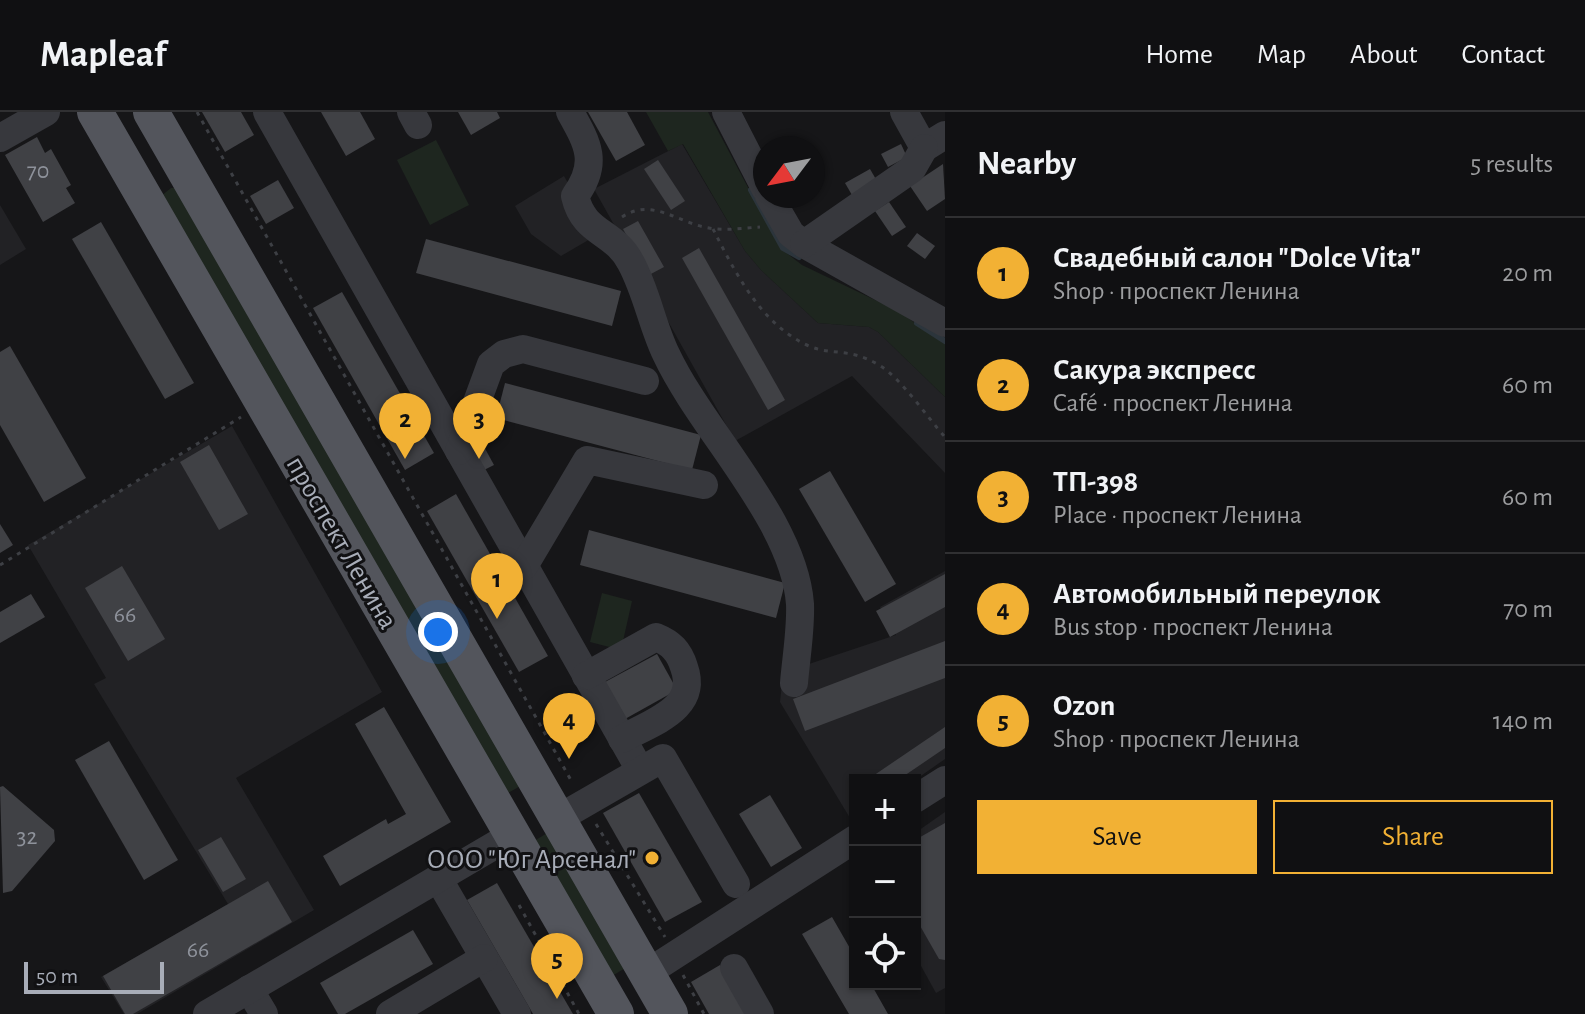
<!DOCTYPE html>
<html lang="en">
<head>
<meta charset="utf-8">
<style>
	body { margin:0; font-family:"Alegreya Sans",sans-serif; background:#19191b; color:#f1f3f6 }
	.controls { position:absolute; right:24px; bottom:24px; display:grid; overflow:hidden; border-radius:0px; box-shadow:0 2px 6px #0004 }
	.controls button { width:72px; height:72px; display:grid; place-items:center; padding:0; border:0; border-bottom:2px solid #303032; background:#101012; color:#f1f3f6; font:40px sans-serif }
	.compass { position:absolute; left:753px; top:24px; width:72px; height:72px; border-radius:50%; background:#101012; box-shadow:0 2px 6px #0004; rotate:238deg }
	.scale { position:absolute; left:24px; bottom:20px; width:140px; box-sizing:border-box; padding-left:8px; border:4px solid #a8adb8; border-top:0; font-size:22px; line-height:28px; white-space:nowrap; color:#a8adb8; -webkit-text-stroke:6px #111113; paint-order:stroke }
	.you { position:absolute; left:438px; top:520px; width:28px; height:28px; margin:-20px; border:6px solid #fff; border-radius:50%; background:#1a73e8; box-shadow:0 0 0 12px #1a73e833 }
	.badge { display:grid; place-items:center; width:52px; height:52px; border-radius:50%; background:#f2b134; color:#111; font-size:26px; font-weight:700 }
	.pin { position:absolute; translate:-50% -66px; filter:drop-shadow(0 2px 4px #0008) }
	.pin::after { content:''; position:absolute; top:42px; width:28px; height:24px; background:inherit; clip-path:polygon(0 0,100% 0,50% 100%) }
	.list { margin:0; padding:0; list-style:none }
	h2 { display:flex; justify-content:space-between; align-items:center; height:104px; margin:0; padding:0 32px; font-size:34px }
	h2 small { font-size:26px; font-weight:400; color:#9c9d9f }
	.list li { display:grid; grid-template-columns:52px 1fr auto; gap:24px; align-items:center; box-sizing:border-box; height:112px; padding:0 32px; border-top:2px solid #303032 }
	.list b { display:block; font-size:30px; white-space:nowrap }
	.list p { margin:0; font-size:26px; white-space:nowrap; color:#9c9d9f }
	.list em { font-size:26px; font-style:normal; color:#9c9d9f }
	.actions { display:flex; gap:16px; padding:24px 32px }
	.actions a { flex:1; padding:18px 0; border:2px solid #f2b134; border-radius:0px; text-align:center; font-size:28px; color:#f2b134 }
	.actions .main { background:#f2b134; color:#111 }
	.icon { flex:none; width:44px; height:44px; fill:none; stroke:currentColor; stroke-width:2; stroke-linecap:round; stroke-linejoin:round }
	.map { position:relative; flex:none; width:945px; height:902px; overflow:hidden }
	header { display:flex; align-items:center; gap:48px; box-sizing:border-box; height:112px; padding:0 40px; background:#101012; border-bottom:2px solid #303032 }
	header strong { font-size:38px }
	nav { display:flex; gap:44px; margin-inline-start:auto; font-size:28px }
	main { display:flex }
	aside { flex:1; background:#101012 }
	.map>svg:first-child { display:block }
</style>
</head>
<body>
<header>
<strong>Mapleaf</strong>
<nav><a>Home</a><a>Map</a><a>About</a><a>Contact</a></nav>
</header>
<main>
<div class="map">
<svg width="945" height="902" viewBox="0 0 945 902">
	<rect width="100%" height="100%" fill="#161618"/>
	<g fill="#222225">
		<polygon points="682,32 745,139 761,158 818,211 869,215 878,220 945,285 945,361 852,264 735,329 594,77"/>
		<polygon points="564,64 597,123 561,144 531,122 515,94"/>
		<polygon points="0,93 26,137 0,153"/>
		<polygon points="232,314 382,580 236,666 314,798 137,902 124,902 101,865 228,792 94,572 106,566 28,433"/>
		<polygon points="945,459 945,647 915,668 855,668 853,711 780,590 782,571 803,554 896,523 880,495"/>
		<polygon points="945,700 945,876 936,881 915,843 915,721"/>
	</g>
	<g fill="#1e261f">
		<polygon points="646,0 708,0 780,136 802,153 898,199 945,232 945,285 878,220 869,215 818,211 761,158 745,139 683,32 668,39"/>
		<polygon points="436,28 469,93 430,113 397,48"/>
		<polygon points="171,76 179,76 524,672 506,682 161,84"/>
		<polygon points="602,481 632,489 621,538 590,530"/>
		<polygon points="549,720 627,855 612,864 534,729"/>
	</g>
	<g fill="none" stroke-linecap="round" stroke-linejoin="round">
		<g stroke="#2c353c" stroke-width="6">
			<polyline points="751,78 783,136 799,145"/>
			<polyline points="917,211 945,229"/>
		</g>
	</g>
	<g fill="#404145">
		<polygon points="202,0 241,0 254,23 225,40"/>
		<polygon points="321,0 360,0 375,27 346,44"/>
		<polygon points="458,0 497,0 500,6 471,23"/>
		<polygon points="588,0 627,0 645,33 616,49"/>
		<polygon points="37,25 45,41 51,37 71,73 66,76 75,91 43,110 5,43"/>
		<polygon points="901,32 907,45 888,55 881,42"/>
		<polygon points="658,48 685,89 671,98 644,57"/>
		<polygon points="943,52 945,87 927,99 910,74"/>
		<polygon points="870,57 881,76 856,90 845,71"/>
		<polygon points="278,68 294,96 266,112 250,84"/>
		<polygon points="889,90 906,115 892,124 875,99"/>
		<polygon points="638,109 664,155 649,163 623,117"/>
		<polygon points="101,110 194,271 165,287 72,127"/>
		<polygon points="917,121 935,134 925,147 907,134"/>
		<polygon points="426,127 621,179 612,214 416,161"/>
		<polygon points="699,136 785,288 768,298 682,146"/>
		<polygon points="342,180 434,341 405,358 313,196"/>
		<polygon points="10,234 86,366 44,390 0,313 0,240"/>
		<polygon points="505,271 701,323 692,358 496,306"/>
		<polygon points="482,331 494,353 476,362 464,341"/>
		<polygon points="209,333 248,402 219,418 180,350"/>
		<polygon points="830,359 896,472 865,490 799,377"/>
		<polygon points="456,382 548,544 519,560 427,399"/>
		<polygon points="0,412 13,433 0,441"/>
		<polygon points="589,418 785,471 776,506 580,453"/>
		<polygon points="122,454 165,527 128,549 85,476"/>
		<polygon points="945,462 945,495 890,525 876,499"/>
		<polygon points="31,482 45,505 0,531 0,500"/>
		<polygon points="945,529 945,566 805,619 793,587"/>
		<polygon points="657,542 677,578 625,607 605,570"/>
		<polygon points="384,595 451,710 340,774 323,744 386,707 388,712 406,702 355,612"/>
		<polygon points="945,615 945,636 898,668 867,668"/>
		<polygon points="109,629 178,748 144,768 75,648"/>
		<polygon points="3,674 54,718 55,729 12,779 3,781 0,675"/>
		<polygon points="639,681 702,790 665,810 603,701"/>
		<polygon points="770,683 802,736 771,755 739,702"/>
		<polygon points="945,711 945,848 939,847 915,805 915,728"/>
		<polygon points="221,725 246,767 223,780 198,738"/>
		<polygon points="268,769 292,810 133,902 125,902 103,864"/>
		<polygon points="497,771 573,902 533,902 467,788"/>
		<polygon points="832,805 855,845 855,872 871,872 888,902 849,902 802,822"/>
		<polygon points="413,818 433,852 345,902 338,902 320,871"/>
		<polygon points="720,853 748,902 709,902 691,870"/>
	</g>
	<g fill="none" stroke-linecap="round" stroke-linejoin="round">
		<g stroke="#3d3f44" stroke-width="3" stroke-dasharray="4 6" stroke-linecap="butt">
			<polyline points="197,0 572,670"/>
			<path d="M622,105C652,85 678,111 709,116C725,119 743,116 760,115"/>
			<path d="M713,117C735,160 761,213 809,234C832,244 849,235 879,253C901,266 927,305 945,325"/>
			<polyline points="0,453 241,305"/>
			<polyline points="596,712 665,825"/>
			<polyline points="519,793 579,902"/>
			<polyline points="683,863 704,902"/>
		</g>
		<g stroke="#37383d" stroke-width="28">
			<polyline points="267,0 640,658"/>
			<polyline points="411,0 418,13"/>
			<path d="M570,0C588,32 599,51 575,84C584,123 614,118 631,151C647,181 652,213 666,242C702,319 794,408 800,492C801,518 796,546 794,571"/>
			<polyline points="726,0 765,76"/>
			<polyline points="904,0 924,36 945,23"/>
			<polyline points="0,26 46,0"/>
			<polyline points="769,84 791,122 804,132 945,211"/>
			<polyline points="804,132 912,57 924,36"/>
			<polyline points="459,339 491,252 504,242 523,237 645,269"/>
			<polyline points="524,454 587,348 704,373"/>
			<path d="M586,564L656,525C671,531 679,539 684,555C699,597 652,610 622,627"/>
			<polyline points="915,687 945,668"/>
			<polyline points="559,706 663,646 736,772"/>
			<polyline points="438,766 517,902"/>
			<polyline points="734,856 760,902"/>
			<polyline points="647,861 855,727"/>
			<polyline points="249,877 264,902"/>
			<polyline points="207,902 512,723"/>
			<polyline points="390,902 484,846"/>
		</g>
		<g stroke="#53555c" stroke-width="36">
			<polyline points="95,0 616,902"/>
			<polyline points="151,0 670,902"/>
		</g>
	</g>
	<circle fill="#f2b134" stroke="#111113" stroke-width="3" cx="652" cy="746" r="8"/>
	<g text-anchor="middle" stroke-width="6" stroke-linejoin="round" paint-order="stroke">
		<g font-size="24" fill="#8e929b">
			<text x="38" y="66">70</text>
			<text x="125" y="510">66</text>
			<text x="27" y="732">32</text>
			<text x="198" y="845">66</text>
		</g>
		<g font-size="28" fill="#a8adb8" stroke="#111113">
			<text transform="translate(343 430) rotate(60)" y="10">проспект Ленина</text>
		</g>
		<g font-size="28" fill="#a8adb8" stroke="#111113" text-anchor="end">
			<text x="636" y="756">ООО "Юг Арсенал"</text>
		</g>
	</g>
</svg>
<div class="controls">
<button>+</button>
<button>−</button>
<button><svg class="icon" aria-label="locate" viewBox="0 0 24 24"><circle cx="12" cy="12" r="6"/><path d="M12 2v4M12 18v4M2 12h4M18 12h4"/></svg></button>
</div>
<svg class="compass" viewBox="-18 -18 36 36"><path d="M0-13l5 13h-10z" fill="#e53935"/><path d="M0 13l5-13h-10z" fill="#9c9d9f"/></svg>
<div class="scale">50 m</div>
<div class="you"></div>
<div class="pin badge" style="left:497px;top:507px">1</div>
<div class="pin badge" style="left:405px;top:347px">2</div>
<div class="pin badge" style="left:479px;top:347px">3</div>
<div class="pin badge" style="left:569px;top:647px">4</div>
<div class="pin badge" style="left:557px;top:887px">5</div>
</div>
<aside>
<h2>Nearby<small>5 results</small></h2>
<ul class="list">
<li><span class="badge">1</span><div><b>Свадебный салон &quot;Dolce Vita&quot;</b><p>Shop · проспект Ленина</p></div><em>20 m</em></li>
<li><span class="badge">2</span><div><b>Сакура экспресс</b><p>Café · проспект Ленина</p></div><em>60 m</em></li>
<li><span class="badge">3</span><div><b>ТП-398</b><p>Place · проспект Ленина</p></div><em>60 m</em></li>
<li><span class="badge">4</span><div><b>Автомобильный переулок</b><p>Bus stop · проспект Ленина</p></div><em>70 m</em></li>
<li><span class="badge">5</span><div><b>Ozon</b><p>Shop · проспект Ленина</p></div><em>140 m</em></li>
</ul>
<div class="actions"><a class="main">Save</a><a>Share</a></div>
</aside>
</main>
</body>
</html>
